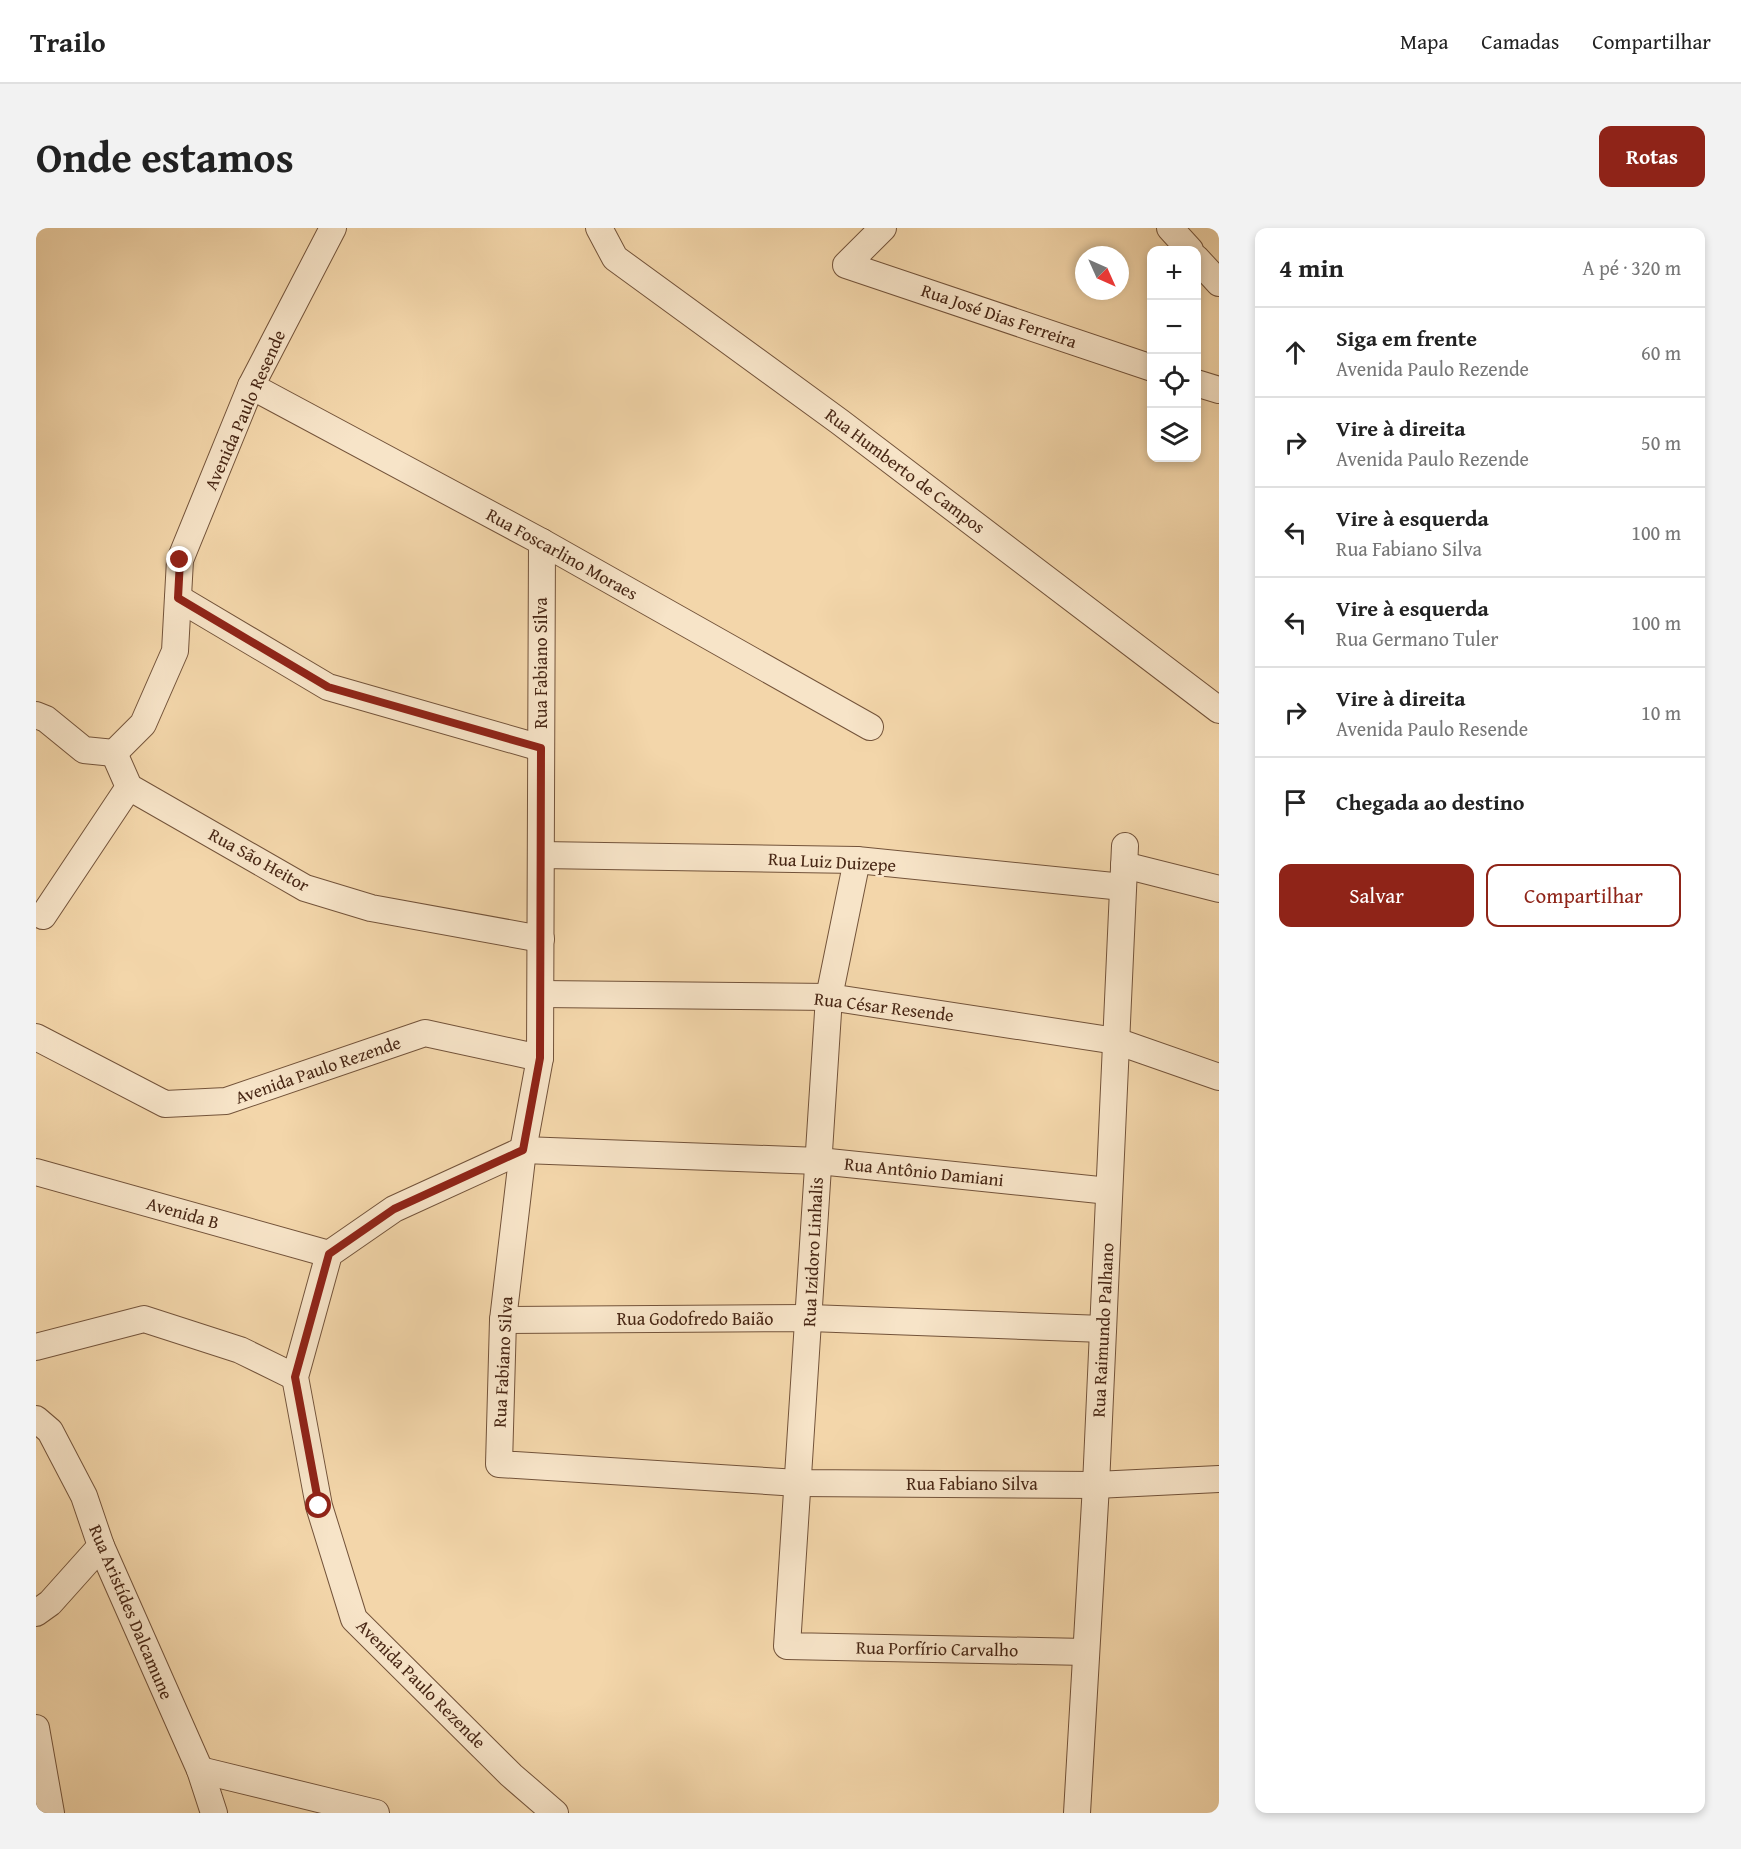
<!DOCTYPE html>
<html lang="pt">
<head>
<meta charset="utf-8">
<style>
	body { margin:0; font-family:"Gentium Book Plus",serif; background:#f2f2f2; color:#222 }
	.controls { position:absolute; right:18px; top:18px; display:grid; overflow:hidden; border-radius:12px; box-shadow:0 3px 9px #0003 }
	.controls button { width:54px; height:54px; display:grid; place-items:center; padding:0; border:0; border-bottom:2px solid #e0e0e0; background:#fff; color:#222; font:30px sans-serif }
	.compass { position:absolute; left:1039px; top:18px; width:54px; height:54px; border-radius:50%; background:#fff; box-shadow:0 3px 9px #0003; rotate:135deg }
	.stop { position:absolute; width:18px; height:18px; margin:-14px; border:4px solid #8f2418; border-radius:50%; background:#fff }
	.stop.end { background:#8f2418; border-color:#fff; box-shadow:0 2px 6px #0008 }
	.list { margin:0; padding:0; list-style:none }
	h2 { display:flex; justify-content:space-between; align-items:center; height:78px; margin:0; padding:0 24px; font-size:26px }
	h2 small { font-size:20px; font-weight:400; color:#767676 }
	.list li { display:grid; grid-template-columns:39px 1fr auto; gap:18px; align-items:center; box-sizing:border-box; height:90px; padding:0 24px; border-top:2px solid #e0e0e0 }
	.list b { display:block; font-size:22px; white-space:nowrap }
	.list p { margin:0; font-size:20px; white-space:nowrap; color:#767676 }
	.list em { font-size:20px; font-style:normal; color:#767676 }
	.actions { display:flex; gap:12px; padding:18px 24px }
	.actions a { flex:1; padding:14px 0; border:2px solid #8f2418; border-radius:12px; text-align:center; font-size:21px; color:#8f2418 }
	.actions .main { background:#8f2418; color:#fff }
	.icon { flex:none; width:33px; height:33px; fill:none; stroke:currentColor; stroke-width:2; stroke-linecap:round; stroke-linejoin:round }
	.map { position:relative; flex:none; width:1183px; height:1585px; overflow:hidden; border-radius:12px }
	header { display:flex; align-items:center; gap:36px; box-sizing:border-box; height:84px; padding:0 30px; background:#fff; border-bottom:2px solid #e0e0e0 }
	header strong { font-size:28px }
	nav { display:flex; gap:33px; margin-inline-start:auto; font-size:21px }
	.intro { display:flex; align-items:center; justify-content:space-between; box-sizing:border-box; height:144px; padding:0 36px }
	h1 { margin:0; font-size:42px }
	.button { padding:15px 27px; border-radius:12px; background:#8f2418; color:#fff; font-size:21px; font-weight:700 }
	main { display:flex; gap:36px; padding:0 36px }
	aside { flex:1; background:#fff; border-radius:12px; box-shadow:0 3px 9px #0003 }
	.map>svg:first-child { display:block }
</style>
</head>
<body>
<header>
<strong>Trailo</strong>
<nav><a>Mapa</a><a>Camadas</a><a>Compartilhar</a></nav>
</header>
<div class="intro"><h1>Onde estamos</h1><a class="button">Rotas</a></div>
<main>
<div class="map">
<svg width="1183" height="1585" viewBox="0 0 1183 1585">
	<rect width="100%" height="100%" fill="#f3d6aa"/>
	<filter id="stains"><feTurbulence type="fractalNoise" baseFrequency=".00333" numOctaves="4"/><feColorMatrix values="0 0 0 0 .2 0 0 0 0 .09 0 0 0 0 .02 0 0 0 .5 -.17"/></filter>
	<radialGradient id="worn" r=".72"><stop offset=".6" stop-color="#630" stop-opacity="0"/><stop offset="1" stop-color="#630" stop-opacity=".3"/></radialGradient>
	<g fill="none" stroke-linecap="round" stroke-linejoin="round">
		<defs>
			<g id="minor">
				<polyline points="563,0 579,30 804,194 1183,482"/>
				<polyline points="847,0 810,37 1116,140"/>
				<polyline points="1134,0 1154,22"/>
				<polyline points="1160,30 1183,55"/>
				<polyline points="1160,155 1183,162"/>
				<polyline points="215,158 506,314 834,499"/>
				<polyline points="506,314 504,830 487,922 467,1092 463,1236 762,1255 1060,1257 1183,1251"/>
				<polyline points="142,370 292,459 505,520"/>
				<polyline points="0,487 10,491 48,522 78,525 107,496 139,423 144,332 215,158 297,0"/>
				<polyline points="78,525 93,559 269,660 335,680 505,711"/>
				<polyline points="505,627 821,632 1087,659"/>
				<polyline points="821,632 793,769 751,1418 1050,1424"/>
				<polyline points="1088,637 1183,661"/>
				<polyline points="7,688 93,559"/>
				<polyline points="505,766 793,769 1080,813 1183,849"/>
				<polyline points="0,809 129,876 190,873 389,805 504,830"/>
				<polyline points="0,944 293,1026"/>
				<polyline points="467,1092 774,1090 1067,1101"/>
				<polyline points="0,1119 108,1091 204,1122 259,1149"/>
				<polyline points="0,1191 14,1203 48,1268 65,1318 164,1542 178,1585"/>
				<polyline points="0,1385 14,1375 65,1318"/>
				<polyline points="0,1500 15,1585"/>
				<polyline points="164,1542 340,1585"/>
				<polyline points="519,1585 475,1547 318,1391 283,1278 259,1149 293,1026 358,981 487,922 783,933 1073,963"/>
				<polyline points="1041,1585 1060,1257 1089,618"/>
			</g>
		</defs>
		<use href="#minor" stroke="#73533a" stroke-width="28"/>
		<use href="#minor" stroke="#f7e4c8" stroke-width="26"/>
	</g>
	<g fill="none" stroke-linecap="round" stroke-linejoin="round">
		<polyline stroke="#8f2418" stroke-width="8" points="144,332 142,370 292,459 505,520 504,830 487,922 358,981 293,1026 259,1149 283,1278"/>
	</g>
	<g text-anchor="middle" stroke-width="5" stroke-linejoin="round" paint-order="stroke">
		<g font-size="18" fill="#482715" stroke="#f7e4c8">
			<text transform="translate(963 88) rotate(19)" y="6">Rua José Dias Ferreira</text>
			<text transform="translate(209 182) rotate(-66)" y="6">Avenida Paulo Resende</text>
			<text transform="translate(869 243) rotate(37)" y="6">Rua Humberto de Campos</text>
			<text transform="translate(526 326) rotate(29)" y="6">Rua Foscarlino Moraes</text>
			<text transform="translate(505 435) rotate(-90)" y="6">Rua Fabiano Silva</text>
			<text transform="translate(223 632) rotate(29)" y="6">Rua São Heitor</text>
			<text transform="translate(796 634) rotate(3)" y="6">Rua Luiz Duizepe</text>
			<text transform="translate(848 779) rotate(7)" y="6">Rua César Resende</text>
			<text transform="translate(282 842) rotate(-19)" y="6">Avenida Paulo Rezende</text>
			<text transform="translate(888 944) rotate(6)" y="6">Rua Antônio Damiani</text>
			<text transform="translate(147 985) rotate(16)" y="6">Avenida B</text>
			<text transform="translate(777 1024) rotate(-87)" y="6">Rua Izidoro Linhalis</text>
			<text x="659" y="1097">Rua Godofredo Baião</text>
			<text transform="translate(1067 1102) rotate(-87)" y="6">Rua Raimundo Palhano</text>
			<text transform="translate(467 1134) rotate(-87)" y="6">Rua Fabiano Silva</text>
			<text x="936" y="1262">Rua Fabiano Silva</text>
			<text transform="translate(95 1384) rotate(67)" y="6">Rua Aristídes Dalcamune</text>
			<text transform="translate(901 1421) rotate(1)" y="6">Rua Porfírio Carvalho</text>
			<text transform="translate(385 1456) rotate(45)" y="6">Avenida Paulo Rezende</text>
		</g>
	</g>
	<rect width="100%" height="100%" filter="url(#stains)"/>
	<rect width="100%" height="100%" fill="url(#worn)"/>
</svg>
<div class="controls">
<button>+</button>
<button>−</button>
<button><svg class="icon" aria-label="locate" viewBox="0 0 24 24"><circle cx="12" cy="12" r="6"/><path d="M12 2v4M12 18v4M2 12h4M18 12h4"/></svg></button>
<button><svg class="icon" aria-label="layers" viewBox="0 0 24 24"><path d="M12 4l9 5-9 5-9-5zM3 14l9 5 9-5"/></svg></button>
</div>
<svg class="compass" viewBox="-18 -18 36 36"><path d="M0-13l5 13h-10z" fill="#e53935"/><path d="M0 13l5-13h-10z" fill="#767676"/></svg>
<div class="stop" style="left:283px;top:1278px"></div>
<div class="stop end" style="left:144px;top:332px"></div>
</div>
<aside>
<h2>4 min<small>A pé · 320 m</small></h2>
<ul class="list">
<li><svg class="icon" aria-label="ahead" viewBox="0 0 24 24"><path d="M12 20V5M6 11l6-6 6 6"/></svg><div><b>Siga em frente</b><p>Avenida Paulo Rezende</p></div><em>60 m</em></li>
<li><svg class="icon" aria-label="right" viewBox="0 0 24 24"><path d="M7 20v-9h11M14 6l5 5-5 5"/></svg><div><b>Vire à direita</b><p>Avenida Paulo Rezende</p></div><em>50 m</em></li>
<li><svg class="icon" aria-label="left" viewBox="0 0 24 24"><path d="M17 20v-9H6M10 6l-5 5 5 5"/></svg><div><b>Vire à esquerda</b><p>Rua Fabiano Silva</p></div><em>100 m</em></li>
<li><svg class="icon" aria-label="left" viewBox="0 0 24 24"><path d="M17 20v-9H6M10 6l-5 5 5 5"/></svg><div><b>Vire à esquerda</b><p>Rua Germano Tuler</p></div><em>100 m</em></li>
<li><svg class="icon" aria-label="right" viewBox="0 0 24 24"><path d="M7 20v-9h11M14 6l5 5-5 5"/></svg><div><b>Vire à direita</b><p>Avenida Paulo Resende</p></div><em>10 m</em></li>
<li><svg class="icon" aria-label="arrive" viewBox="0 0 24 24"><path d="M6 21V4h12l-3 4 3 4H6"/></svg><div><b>Chegada ao destino</b></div></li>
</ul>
<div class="actions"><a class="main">Salvar</a><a>Compartilhar</a></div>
</aside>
</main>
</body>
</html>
